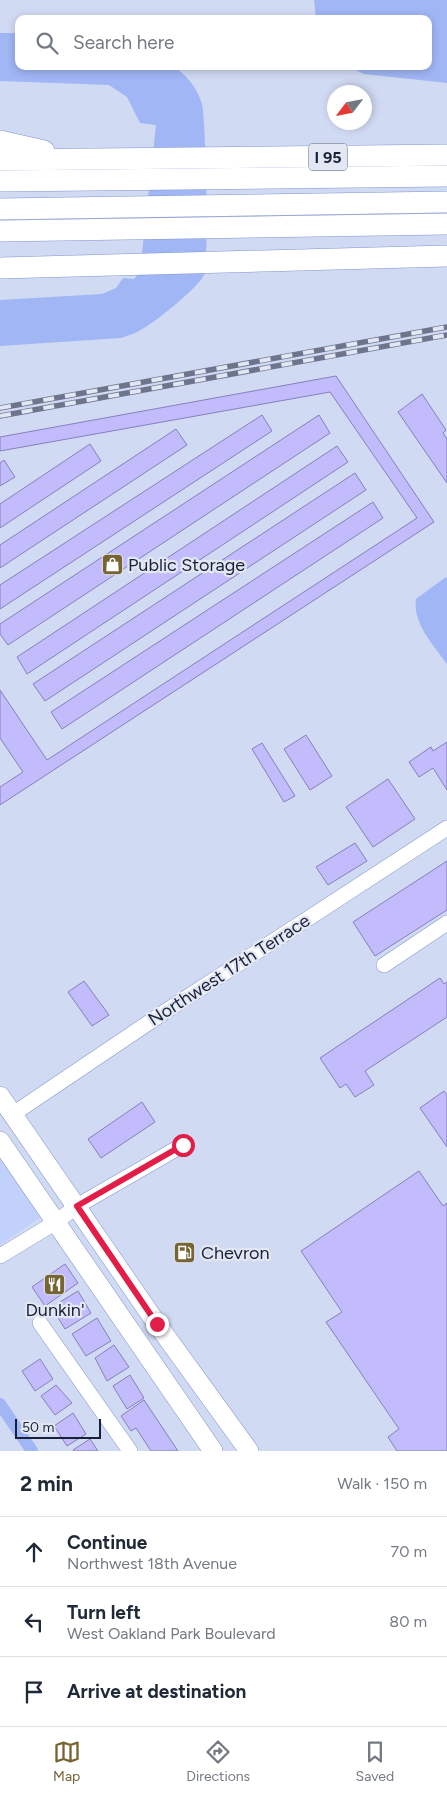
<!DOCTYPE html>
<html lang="en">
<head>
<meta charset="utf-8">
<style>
	body { margin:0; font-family:Figtree,sans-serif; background:#f2f2f3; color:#1f2937 }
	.compass { position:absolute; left:327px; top:85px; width:45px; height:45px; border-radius:50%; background:#fff; box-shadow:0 2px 8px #0003; rotate:238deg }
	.scale { position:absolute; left:15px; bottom:12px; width:86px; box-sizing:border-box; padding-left:5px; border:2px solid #192037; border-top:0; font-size:14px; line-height:18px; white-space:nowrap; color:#192037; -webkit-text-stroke:4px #e3e7f4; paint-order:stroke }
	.stop { position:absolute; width:15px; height:15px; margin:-11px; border:4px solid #e11d48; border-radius:50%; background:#fff }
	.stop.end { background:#e11d48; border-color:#fff; box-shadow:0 1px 5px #0008 }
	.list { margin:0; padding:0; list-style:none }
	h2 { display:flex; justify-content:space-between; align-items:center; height:65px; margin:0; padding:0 20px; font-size:21px }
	h2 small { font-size:16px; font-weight:400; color:#747a83 }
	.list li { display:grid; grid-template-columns:32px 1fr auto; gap:15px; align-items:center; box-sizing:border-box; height:70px; padding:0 20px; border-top:1px solid #e0e1e3 }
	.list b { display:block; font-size:19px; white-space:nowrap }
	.list p { margin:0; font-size:16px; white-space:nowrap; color:#747a83 }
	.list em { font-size:16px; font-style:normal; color:#747a83 }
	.icon { flex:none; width:28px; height:28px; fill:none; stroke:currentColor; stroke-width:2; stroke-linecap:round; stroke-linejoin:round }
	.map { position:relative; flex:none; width:447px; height:1451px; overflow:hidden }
	.search { position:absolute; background:#fff; box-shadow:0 2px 8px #0003; left:15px; right:15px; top:15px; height:55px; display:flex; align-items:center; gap:12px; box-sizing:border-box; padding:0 18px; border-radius:10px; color:#747a83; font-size:19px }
	.sheet { height:275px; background:#fff }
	nav { display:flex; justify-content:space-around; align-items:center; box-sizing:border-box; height:70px; border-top:1px solid #e0e1e3; background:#fff; font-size:14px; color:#747a83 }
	nav a { display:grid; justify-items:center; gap:2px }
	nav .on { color:#776433 }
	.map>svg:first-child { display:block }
</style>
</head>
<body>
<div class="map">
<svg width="447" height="1451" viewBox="0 0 447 1451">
	<rect width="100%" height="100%" fill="#d1daf3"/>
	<polygon fill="#c2d1fb" points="0,1157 41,1217 0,1245"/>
	<g fill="#a0b6f5">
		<polygon points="314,0 447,0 447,83 364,74 347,66 428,66 428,19 316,19"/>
		<path d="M0,33H19V66H173C187,75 197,88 202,104C206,119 209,266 204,275C198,288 150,327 135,333C131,335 126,336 121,338L0,346V300L102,294L116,288L123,278L134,279L140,272L156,125L140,123L127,97L109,85L0,81Z"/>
		<path d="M446,577L447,579V664C434,646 412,622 416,599Z"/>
	</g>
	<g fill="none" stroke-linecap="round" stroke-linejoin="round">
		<polyline stroke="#a0b6f5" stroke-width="12" points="0,1404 32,1451"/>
	</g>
	<g fill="#c2bbfc" stroke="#877fbc">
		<polygon points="336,376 434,522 0,805 0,787 23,772 0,738 0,690 47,760 417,518 330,392 0,451 0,437"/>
		<polygon points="422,394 446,430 443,433 447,439 447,483 398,412"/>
		<polygon points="262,415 272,431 0,609 0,585"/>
		<polygon points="319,415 330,433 8,645 0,634 0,624"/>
		<polygon points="176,429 187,445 0,568 0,545"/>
		<polygon points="90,444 101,461 0,528 0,504"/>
		<polygon points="337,446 348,462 27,674 17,657"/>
		<polygon points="4,460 15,477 0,486 0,463"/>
		<polygon points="355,473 366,490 45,701 33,684"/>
		<polygon points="373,502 383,518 62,729 51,712"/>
		<polygon points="306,735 332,776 310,790 284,749"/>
		<polygon points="447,742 447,790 433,768 419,777 409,762 431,747 433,751"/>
		<polygon points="262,743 295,796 284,802 252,749"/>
		<polygon points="388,779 415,819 373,847 346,807"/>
		<polygon points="355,843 367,861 328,885 316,867"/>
		<polygon points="447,861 447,910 375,956 353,922"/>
		<polygon points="440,978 444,984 447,982 447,1017 365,1071 374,1085 355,1097 346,1084 340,1088 320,1058"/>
		<polygon points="84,981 109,1015 92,1026 68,992"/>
		<polygon points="444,1091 447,1095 447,1147 420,1108"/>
		<polygon points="142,1102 155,1122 101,1158 88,1139"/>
		<polygon points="419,1171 443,1206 447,1203 447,1451 397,1451 388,1437 399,1429 326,1322 342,1312 301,1251"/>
		<polygon points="65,1264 78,1283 45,1306 32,1287"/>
		<polygon points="78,1291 91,1313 65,1329 57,1316 66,1311 60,1302"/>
		<polygon points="97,1318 111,1341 86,1356 72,1334"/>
		<polygon points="114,1345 129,1367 107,1381 95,1358"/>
		<polygon points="40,1359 53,1379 35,1391 22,1371"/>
		<polygon points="130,1375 144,1398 127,1409 113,1386"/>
		<polygon points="56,1385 72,1403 55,1415 41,1396"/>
		<polygon points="144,1400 178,1451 151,1451 136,1428 131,1431 121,1416"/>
		<polygon points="73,1413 86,1434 67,1446 54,1426"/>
		<polygon points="90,1439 98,1451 74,1451 73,1450"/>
	</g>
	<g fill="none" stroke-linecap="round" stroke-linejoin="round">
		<defs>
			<g id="minor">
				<polyline points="384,965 447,923"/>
				<polyline points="13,1114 160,1015 447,828"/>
				<polyline points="0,1256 56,1222 77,1206 183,1145"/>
				<polyline points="40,1323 130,1451"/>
			</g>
			<g id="major">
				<polyline points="0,1096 157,1324 249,1451"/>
				<polyline points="0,1141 213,1451"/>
			</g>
			<g id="highway">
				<polyline points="0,141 44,151"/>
				<polyline points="0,160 447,155"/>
				<polyline points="0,181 447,176"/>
				<polyline points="0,209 447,202"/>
				<polyline points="0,231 447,224"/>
				<polyline points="0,268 447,256"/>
			</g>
		</defs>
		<use href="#minor" stroke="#8195d0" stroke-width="16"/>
		<use href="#major" stroke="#8195d0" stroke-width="20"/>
		<use href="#highway" stroke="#8195d0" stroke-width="22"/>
		<use href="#minor" stroke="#fff" stroke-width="15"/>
		<use href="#major" stroke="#fff" stroke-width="19"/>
		<use href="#highway" stroke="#fff" stroke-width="21"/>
		<defs>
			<g id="rail">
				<polyline points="0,408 447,327"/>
				<polyline points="0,416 447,335"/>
			</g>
		</defs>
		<use href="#rail" stroke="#6d758d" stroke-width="5.5"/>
		<use href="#rail" stroke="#e3e7f4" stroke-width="4" stroke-dasharray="11" stroke-linecap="butt"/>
	</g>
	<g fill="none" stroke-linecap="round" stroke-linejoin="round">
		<polyline stroke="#e11d48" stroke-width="6" points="157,1324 77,1206 183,1145"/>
	</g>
	<defs>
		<symbol id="shop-square" viewBox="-11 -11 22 22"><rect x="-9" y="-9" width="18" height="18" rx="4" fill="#776433" stroke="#e3e7f4"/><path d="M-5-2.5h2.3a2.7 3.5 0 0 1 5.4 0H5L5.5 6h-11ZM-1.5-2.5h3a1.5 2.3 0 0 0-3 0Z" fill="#fff"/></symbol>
		<symbol id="fuel-square" viewBox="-11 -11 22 22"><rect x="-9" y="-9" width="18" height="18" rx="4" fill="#776433" stroke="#e3e7f4"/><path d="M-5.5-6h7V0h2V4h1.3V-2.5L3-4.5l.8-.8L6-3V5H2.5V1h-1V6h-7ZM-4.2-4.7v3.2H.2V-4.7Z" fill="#fff"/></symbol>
		<symbol id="restaurant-square" viewBox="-11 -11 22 22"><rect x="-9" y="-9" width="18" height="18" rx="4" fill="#776433" stroke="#e3e7f4"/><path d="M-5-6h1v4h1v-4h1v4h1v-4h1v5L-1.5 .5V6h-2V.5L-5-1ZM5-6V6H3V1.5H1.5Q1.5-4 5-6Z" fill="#fff"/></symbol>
	</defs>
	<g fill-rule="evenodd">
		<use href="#shop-square" x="100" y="552" width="25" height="25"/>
		<use href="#fuel-square" x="172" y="1240" width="25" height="25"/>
		<use href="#restaurant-square" x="42" y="1272" width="25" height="25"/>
	</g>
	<g text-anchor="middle" stroke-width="4.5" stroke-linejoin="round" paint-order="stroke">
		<rect fill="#e3e7f4" stroke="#565c70" stroke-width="1" x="309" y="143.5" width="38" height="27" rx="4"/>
		<g font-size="16" font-weight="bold" fill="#192037">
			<text x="328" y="163">I 95</text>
		</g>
		<g font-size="18" fill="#192037" stroke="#e3e7f4" text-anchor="start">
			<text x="128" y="571">Public Storage</text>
			<text x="201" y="1259">Chevron</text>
			<text x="55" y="1316" text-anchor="middle">Dunkin'</text>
		</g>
		<g font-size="18" fill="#192037" stroke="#e3e7f4">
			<text transform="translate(229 970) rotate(-33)" y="6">Northwest 17th Terrace</text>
		</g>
	</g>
</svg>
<svg class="compass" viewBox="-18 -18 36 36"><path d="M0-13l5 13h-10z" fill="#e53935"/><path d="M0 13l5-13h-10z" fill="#747a83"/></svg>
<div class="scale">50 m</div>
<div class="stop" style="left:183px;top:1145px"></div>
<div class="stop end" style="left:157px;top:1324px"></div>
<div class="search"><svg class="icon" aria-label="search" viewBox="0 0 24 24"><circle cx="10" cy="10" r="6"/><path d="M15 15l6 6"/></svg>Search here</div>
</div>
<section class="sheet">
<h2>2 min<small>Walk · 150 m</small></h2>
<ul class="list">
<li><svg class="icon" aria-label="ahead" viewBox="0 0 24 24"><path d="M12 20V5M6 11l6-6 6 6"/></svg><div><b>Continue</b><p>Northwest 18th Avenue</p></div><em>70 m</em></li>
<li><svg class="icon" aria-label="left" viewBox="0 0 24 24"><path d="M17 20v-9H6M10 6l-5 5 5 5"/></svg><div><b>Turn left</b><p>West Oakland Park Boulevard</p></div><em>80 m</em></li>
<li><svg class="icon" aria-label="arrive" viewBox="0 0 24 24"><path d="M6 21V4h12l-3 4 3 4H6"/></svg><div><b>Arrive at destination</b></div></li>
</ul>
</section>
<nav>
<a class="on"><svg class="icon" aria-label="map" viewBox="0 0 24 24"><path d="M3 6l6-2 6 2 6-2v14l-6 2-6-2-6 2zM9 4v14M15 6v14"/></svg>Map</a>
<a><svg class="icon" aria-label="directions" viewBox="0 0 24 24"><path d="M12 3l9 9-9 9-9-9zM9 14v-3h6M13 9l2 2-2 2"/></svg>Directions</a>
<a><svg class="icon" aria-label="saved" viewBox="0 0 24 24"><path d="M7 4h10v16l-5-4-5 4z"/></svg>Saved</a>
</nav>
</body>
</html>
